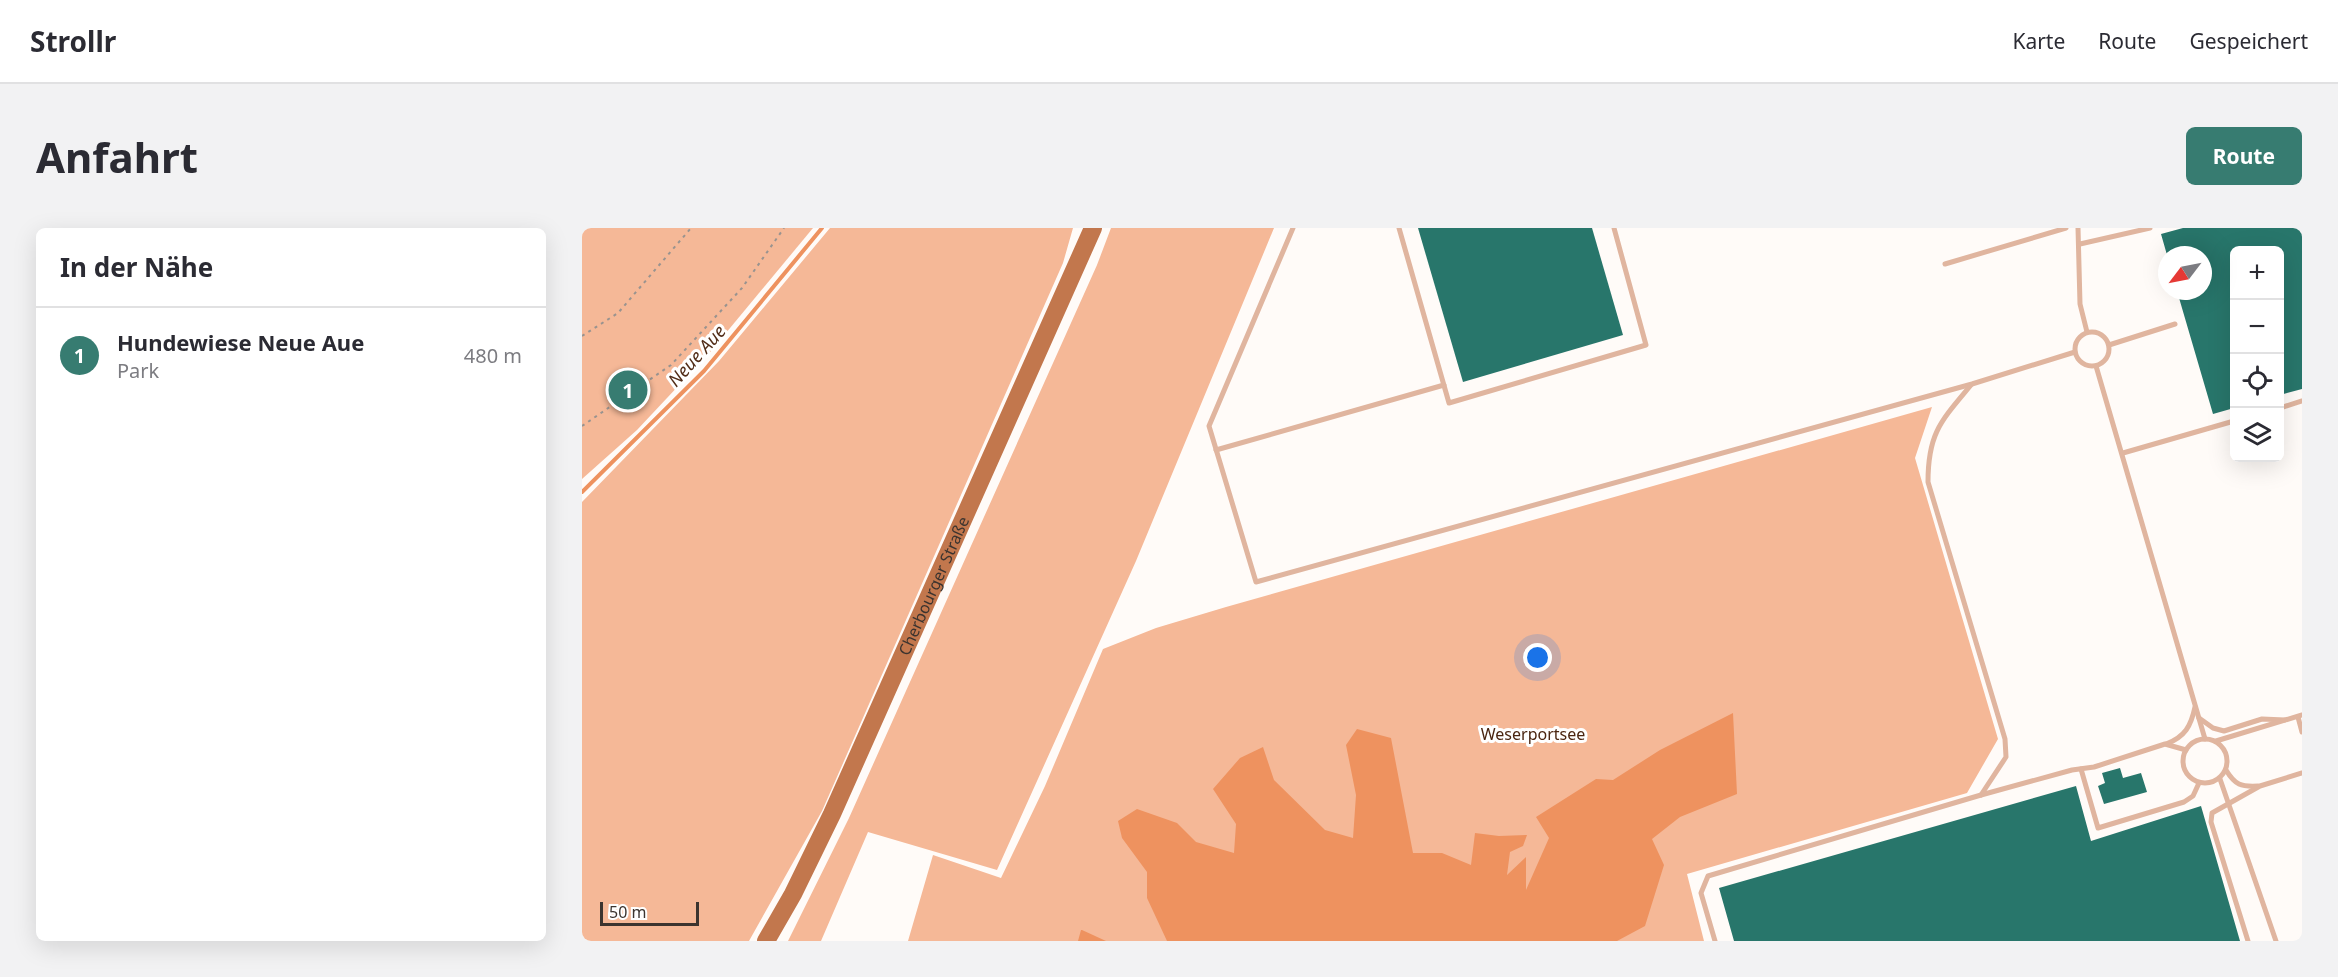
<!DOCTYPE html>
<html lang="de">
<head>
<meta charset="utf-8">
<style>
	body { margin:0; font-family:"Noto Sans",sans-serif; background:#f2f2f3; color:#2b2b33 }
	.controls { position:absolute; right:18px; top:18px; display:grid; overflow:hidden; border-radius:9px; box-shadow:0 6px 24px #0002 }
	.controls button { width:54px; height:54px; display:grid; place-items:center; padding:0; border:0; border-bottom:2px solid #e1e1e2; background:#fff; color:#2b2b33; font:30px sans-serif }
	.compass { position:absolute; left:1576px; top:18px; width:54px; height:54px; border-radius:50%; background:#fff; box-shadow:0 6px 24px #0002; rotate:238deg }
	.scale { position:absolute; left:18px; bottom:15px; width:99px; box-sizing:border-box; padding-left:6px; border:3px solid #3c342f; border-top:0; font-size:16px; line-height:21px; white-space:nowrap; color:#3c342f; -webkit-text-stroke:4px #fff; paint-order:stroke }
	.you { position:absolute; left:956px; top:430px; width:21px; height:21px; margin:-15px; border:4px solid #fff; border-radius:50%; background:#1a73e8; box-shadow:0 0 0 9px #1a73e833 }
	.badge { display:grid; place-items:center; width:39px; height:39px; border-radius:50%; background:#377c71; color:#fff; font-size:20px; font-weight:700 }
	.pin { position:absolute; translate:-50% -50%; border:3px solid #fff; box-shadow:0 2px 6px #0006 }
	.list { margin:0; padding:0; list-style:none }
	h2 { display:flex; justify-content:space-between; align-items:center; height:78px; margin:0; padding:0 24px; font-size:26px }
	h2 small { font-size:20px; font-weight:400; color:#7c7c81 }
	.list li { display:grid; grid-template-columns:39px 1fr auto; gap:18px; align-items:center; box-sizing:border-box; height:96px; padding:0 24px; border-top:2px solid #e1e1e2 }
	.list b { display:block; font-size:22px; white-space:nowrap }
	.list p { margin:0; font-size:20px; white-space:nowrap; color:#7c7c81 }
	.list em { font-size:20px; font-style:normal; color:#7c7c81 }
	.icon { flex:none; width:33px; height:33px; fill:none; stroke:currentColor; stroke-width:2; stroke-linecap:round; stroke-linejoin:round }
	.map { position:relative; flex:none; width:1720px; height:713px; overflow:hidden; border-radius:9px }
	header { display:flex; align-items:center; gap:36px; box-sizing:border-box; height:84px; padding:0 30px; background:#fff; border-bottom:2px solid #e1e1e2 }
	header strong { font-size:28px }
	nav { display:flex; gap:33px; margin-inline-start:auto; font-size:21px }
	.intro { display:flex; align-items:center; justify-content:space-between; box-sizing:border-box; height:144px; padding:0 36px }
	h1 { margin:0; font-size:42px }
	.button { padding:15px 27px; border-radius:9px; background:#377c71; color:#fff; font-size:21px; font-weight:700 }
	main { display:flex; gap:36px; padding:0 36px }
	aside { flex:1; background:#fff; border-radius:9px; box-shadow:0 6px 24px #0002 }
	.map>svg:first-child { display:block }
</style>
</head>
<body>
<header>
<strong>Strollr</strong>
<nav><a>Karte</a><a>Route</a><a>Gespeichert</a></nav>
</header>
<div class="intro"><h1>Anfahrt</h1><a class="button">Route</a></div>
<main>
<aside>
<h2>In der Nähe<small></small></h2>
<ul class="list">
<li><span class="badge">1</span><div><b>Hundewiese Neue Aue</b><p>Park</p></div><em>480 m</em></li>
</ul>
</aside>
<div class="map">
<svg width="1720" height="713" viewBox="0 0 1720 713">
	<rect width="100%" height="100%" fill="#fffbf8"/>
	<g fill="#f5b897">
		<polygon points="0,0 231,0 129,123 55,202 0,251"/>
		<polygon points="248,0 491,0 481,35 240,583 167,713 0,713 0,274 137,133"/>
		<polygon points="529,0 692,0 554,333 415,642 286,604 239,713 206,713 267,590 515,37"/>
		<polygon points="1350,179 1333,230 1416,511 1385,565 1105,646 1122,713 326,713 351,627 419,650 463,558 521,421 574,400 644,379"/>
	</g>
	<g fill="#ee925f">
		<polygon points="1151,485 1155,566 1098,589 1070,611 1082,637 1063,698 1035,713 585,713 565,670 565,644 540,610 536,593 555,581 595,595 614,614 652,625 654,596 631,561 658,530 681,519 692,552 743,602 771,610 774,567 764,517 775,501 809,510 831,625 860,625 889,637 893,605 917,608 945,607 941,618 928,624 925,647 944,629 944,662 967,610 954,589 1014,551 1031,552 1078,522"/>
		<polygon points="499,702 500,702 524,713 496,713"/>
	</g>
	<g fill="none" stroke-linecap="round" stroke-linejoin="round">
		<polyline stroke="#ee925f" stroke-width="4" points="0,264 122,143 240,0"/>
	</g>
	<g fill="#28766b">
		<polygon points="836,0 1010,0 1041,107 881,154"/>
		<polygon points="1601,0 1720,0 1720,161 1698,167 1698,22 1652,22 1652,180 1631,186 1595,63 1621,63 1621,27 1585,27 1579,6"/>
		<polygon points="1538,540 1541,550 1559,545 1565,564 1522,576 1516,558 1523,555 1520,545"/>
		<polygon points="1494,558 1509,613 1619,578 1658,713 1152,713 1137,660"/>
	</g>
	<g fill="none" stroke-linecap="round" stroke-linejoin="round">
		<g stroke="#99938f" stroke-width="2" stroke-dasharray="3 4.5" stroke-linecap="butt">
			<polyline points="0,108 36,85 109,0"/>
			<polyline points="0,198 89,137 160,60 202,0"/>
		</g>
		<g stroke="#e0b59f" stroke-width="5">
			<polyline points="711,0 627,198 674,354 1390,156 1493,124"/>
			<polyline points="817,0 867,175 1064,117 1032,0"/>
			<polyline points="1496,0 1498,76 1505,104"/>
			<polyline points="1498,16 1568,0"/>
			<polyline points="1363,36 1484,0"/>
			<circle cx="1510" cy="121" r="17"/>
			<polyline points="1527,117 1593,96"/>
			<polyline points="1514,138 1623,511"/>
			<path d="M1389,157C1359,193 1346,205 1346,254L1423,511L1424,529L1399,567"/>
			<polyline points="1698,180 1720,173"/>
			<polyline points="634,222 862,157"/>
			<polyline points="1541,225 1652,193"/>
			<polyline points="1716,489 1720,504"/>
			<polyline points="1617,490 1631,500 1642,503 1680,491 1703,492"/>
			<circle cx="1623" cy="533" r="22"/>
			<polyline points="1634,513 1720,487"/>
			<path d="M1584,516C1603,509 1609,498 1613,479"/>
			<polyline points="1499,541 1516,600 1602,574 1611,568 1617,555"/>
			<path d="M1644,542C1653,557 1659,559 1676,558"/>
			<polyline points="1638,551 1694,713"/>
			<polyline points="1133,713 1119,665 1126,648 1399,567 1490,542 1512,539 1583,516 1604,522"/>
			<polyline points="1666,713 1629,594 1630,585 1678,558 1720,545"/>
		</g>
		<path stroke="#c2774d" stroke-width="18" id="s1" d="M184,713L211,666L250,586L511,0"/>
	</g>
	<g text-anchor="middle" stroke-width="6" stroke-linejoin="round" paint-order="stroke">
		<g font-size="16" fill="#3c342f" stroke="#fff">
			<text dy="6" stroke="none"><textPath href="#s1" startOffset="393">Cherbourger Straße</textPath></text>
		</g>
		<g font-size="16" fill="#4a2510" stroke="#fff">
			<text x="951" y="512">Weserportsee</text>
		</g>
		<g font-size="18" font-style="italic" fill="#522d18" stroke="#fff">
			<text transform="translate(115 128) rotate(-48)" y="6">Neue Aue</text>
		</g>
	</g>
</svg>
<div class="controls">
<button>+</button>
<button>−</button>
<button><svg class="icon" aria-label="locate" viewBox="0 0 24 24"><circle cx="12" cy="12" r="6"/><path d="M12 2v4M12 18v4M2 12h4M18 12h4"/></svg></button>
<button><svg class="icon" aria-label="layers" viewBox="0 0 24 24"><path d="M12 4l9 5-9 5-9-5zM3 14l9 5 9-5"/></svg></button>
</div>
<svg class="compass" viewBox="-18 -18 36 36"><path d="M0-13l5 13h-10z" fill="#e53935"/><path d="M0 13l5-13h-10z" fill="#7c7c81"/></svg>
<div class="scale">50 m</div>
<div class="you"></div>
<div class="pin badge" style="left:46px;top:162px">1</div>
</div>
</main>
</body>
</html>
